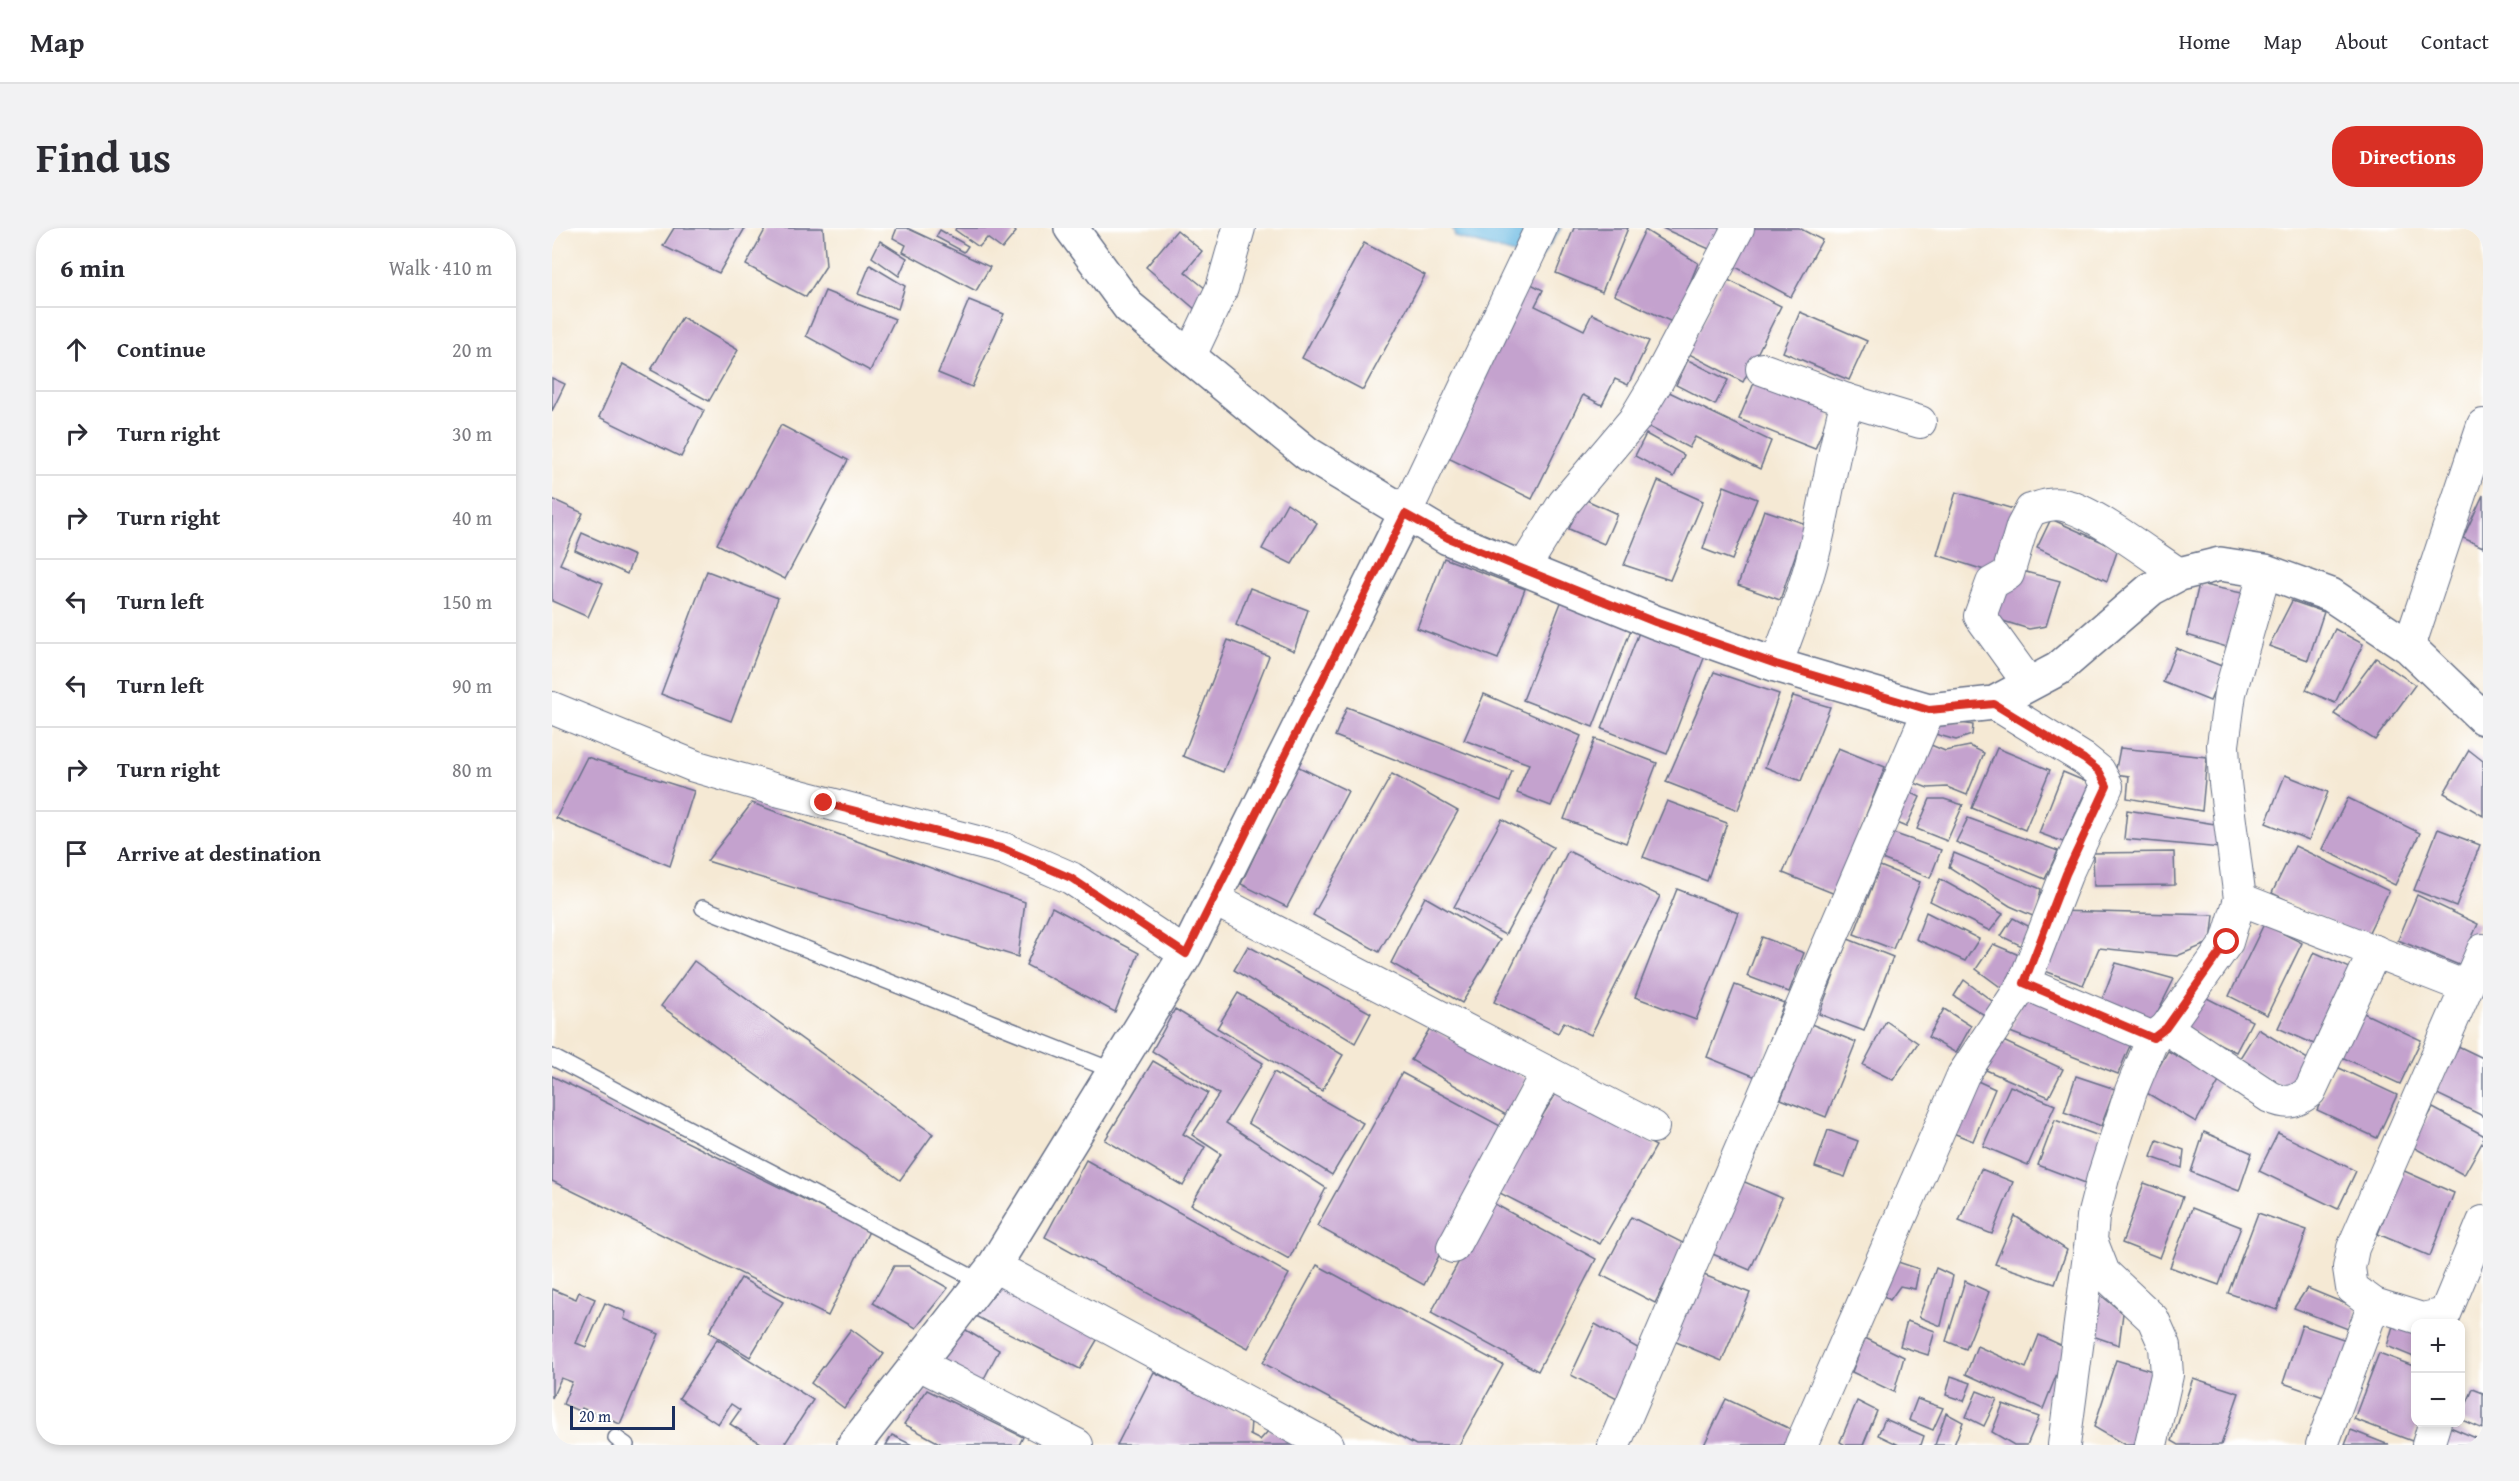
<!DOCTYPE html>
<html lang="en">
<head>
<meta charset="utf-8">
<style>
	body { margin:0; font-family:"Gentium Book Plus",serif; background:#f2f2f3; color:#2b2b33 }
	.controls { position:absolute; right:18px; bottom:18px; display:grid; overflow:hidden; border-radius:12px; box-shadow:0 3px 9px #0003 }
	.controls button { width:54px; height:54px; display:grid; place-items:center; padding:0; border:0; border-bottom:2px solid #e1e1e2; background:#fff; color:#2b2b33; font:30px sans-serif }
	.scale { position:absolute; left:18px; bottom:15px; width:105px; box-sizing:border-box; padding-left:6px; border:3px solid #1b2f5e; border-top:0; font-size:16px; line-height:21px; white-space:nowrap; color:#1b2f5e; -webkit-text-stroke:4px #fff; paint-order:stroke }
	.stop { position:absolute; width:18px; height:18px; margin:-14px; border:4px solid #d93025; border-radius:50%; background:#fff }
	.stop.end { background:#d93025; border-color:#fff; box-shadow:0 2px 6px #0008 }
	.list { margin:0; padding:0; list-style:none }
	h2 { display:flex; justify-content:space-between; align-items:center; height:78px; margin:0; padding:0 24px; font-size:26px }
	h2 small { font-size:20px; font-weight:400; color:#7c7c81 }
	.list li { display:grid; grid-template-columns:39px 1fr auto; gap:18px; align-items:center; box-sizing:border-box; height:84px; padding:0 24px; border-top:2px solid #e1e1e2 }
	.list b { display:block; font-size:22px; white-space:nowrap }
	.list em { font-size:20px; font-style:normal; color:#7c7c81 }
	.icon { flex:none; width:33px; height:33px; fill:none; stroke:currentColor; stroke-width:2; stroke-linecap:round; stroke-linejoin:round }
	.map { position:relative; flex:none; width:1931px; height:1217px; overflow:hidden; border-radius:24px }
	header { display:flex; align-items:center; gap:36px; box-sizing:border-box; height:84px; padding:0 30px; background:#fff; border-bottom:2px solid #e1e1e2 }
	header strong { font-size:28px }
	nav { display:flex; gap:33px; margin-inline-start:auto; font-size:21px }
	.intro { display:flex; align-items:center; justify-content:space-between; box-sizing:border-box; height:144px; padding:0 36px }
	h1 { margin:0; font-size:42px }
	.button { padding:15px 27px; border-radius:24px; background:#d93025; color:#fff; font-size:21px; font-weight:700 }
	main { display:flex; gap:36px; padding:0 36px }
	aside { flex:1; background:#fff; border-radius:24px; box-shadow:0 3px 9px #0003 }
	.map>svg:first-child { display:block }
</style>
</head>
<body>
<header>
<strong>Map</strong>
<nav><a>Home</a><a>Map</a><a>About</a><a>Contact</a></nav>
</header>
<div class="intro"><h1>Find us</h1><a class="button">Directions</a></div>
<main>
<aside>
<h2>6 min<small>Walk · 410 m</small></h2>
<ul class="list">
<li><svg class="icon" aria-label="ahead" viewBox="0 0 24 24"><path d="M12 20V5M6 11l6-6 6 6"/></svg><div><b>Continue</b></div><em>20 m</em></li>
<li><svg class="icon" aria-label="right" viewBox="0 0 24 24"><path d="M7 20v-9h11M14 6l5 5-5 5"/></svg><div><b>Turn right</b></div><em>30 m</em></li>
<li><svg class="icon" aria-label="right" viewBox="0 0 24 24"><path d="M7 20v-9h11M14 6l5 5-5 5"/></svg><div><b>Turn right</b></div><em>40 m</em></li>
<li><svg class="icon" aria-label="left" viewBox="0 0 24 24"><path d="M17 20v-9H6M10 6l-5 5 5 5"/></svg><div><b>Turn left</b></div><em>150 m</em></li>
<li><svg class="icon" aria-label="left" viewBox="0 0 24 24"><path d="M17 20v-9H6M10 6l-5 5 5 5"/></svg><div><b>Turn left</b></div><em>90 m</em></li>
<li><svg class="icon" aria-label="right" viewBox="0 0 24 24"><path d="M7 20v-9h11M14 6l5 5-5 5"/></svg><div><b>Turn right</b></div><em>80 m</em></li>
<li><svg class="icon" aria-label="arrive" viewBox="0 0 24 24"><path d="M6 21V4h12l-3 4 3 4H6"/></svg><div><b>Arrive at destination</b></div></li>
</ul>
</aside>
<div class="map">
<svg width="1931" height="1217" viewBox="0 0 1931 1217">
	<rect width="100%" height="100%" fill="#fff"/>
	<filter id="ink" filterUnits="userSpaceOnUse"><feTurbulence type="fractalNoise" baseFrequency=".0167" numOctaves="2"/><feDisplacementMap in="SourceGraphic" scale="12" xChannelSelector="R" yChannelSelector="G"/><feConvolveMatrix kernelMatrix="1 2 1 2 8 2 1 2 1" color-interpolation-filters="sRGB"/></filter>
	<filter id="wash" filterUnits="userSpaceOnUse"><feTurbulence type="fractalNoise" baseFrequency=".008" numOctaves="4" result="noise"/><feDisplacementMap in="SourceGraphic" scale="24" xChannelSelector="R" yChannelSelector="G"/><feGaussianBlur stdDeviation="1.35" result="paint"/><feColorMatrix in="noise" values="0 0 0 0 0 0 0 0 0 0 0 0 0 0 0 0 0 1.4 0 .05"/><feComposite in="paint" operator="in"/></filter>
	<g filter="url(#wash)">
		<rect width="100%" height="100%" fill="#f5e9d4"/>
		<polygon fill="#66b8e1" stroke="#4074a0" stroke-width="1.5" points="901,0 1009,0 987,33 903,9"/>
		<g id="blocks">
			<g fill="#c4a2ce">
				<polygon points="122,0 193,0 167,45 111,18"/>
				<polygon points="214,0 271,0 274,38 254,69 194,37"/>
				<polygon points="345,0 355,0 438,39 424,63 351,24 354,17 341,10"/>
				<polygon points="404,0 460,0 464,4 450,21 435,10 427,19 403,2"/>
				<polygon points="1022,0 1076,0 1050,64 1004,45"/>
				<polygon points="1110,0 1175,0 1164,24"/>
				<polygon points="1200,0 1247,0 1270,12 1239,69 1180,37"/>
				<polygon points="388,2 416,18 412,24 384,9"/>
				<polygon points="625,2 650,23 633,44 659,65 644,82 594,39"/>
				<polygon points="1093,2 1146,35 1122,95 1062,67"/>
				<polygon points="328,13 355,30 347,48 320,29"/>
				<polygon points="812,15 873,47 811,162 750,130"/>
				<polygon points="318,37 353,58 346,81 306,66"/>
				<polygon points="1172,50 1229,78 1191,154 1135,125"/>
				<polygon points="977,55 991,62 983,78 1032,102 1040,86 1097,113 1076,157 1063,151 1050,177 1031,167 980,271 892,228"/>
				<polygon points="273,63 343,91 318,143 254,108"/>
				<polygon points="417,72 452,86 420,159 386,145"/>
				<polygon points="1248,84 1315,113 1297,152 1231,124"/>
				<polygon points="130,89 186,122 157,173 99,142"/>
				<polygon points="1136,132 1176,152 1163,177 1124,157"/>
				<polygon points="71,136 152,182 129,229 47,189"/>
				<polygon points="1207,143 1282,174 1263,221 1187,191"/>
				<polygon points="0,150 13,156 0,183"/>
				<polygon points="1113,162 1219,213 1208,241 1143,209 1137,220 1095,198"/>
				<polygon points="229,197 296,232 233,351 165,316"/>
				<polygon points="1094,206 1132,227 1122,249 1083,228"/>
				<polygon points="1106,253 1151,273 1118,352 1072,337"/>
				<polygon points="1172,258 1205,271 1180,332 1151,321"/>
				<polygon points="1404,264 1468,283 1448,347 1385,327"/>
				<polygon points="1931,267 1931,319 1911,310"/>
				<polygon points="1030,270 1065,286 1052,316 1017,301"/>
				<polygon points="0,271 31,285 8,336 51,355 36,389 0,373"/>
				<polygon points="735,275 765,295 740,336 710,321"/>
				<polygon points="1212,282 1254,296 1228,372 1186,357"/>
				<polygon points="1499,291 1566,321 1555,353 1485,320"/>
				<polygon points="30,305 82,328 75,346 23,322"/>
				<polygon points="892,330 973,361 946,431 865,400"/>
				<polygon points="155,343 226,370 179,493 109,466"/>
				<polygon points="1470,343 1508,353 1494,398 1477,401 1435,388"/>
				<polygon points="1647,356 1690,365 1678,420 1635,407"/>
				<polygon points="698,360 756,382 742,423 684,397"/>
				<polygon points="1012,367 1082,394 1041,499 971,472"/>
				<polygon points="1740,373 1772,384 1756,432 1717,418"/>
				<polygon points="1089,399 1154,425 1115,526 1050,501"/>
				<polygon points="1783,401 1811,416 1783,475 1754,462"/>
				<polygon points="676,412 717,428 671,544 631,528"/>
				<polygon points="1624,420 1672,439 1658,473 1611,454"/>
				<polygon points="1824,430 1863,457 1823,512 1782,486"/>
				<polygon points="1162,444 1227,466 1186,582 1114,554"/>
				<polygon points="932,466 1029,508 999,578 965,565 977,536 912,512"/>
				<polygon points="1241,468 1278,479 1249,553 1213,539"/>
				<polygon points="795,479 960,543 949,573 783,508"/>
				<polygon points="1388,491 1421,497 1420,507 1404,512 1383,506"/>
				<polygon points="1043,511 1105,535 1074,615 1012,591"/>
				<polygon points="1372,514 1393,523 1418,518 1432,525 1415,567 1395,559 1376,560 1357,553"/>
				<polygon points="1286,520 1333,539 1283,666 1231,645"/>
				<polygon points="1445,520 1498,542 1473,602 1420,580"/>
				<polygon points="1568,520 1655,529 1650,583 1575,570 1577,548 1563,546"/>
				<polygon points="1917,522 1931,533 1931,588 1892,565"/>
				<polygon points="35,529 142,563 118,638 4,590"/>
				<polygon points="745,538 796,563 735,679 689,656"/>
				<polygon points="1511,544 1537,555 1511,614 1487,605"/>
				<polygon points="840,546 906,583 827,724 761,687"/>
				<polygon points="1733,547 1776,564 1757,612 1714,595"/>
				<polygon points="1352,561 1368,569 1354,599 1337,592"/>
				<polygon points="1796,570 1868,605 1843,657 1770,621"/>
				<polygon points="1378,571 1392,571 1411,577 1395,613 1365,601"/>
				<polygon points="1115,573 1175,595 1155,653 1091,629"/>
				<polygon points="200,575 473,674 466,729 155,633"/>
				<polygon points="1575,582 1669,597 1669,620 1572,611"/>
				<polygon points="1416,590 1506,623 1493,651 1404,614"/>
				<polygon points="950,591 1001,619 953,707 902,679"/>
				<polygon points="1886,601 1928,617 1904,678 1862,662"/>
				<polygon points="1338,604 1389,622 1378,650 1330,631"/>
				<polygon points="1743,618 1837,663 1814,710 1720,665"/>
				<polygon points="1016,623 1108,668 1039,807 1012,794 1006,805 942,774"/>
				<polygon points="1622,624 1623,657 1542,658 1541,625"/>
				<polygon points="1402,625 1489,661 1483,689 1458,678 1397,639"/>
				<polygon points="1328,638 1368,654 1341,721 1302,706"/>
				<polygon points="1388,651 1451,686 1438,703 1378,673"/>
				<polygon points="1125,661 1186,685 1144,792 1083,769"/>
				<polygon points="1865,667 1926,696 1907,737 1846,712"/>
				<polygon points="873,669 948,712 910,775 839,735"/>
				<polygon points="500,679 587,725 563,784 474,737"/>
				<polygon points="1503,683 1662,687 1659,714 1625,728 1547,720 1531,757 1482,739"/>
				<polygon points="1374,684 1427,711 1413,733 1364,711"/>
				<polygon points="1461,690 1480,700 1472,719 1449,708"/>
				<polygon points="1712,696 1750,715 1715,787 1677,768"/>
				<polygon points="1210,709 1252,725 1237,764 1195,748"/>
				<polygon points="1296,711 1341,729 1312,803 1267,786"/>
				<polygon points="1441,716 1467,727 1459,749 1451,761 1424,741"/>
				<polygon points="696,718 819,785 803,815 682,742"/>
				<polygon points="1762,724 1798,740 1762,816 1726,800"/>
				<polygon points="142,733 381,906 348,952 109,778"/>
				<polygon points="1564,735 1622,751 1600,795 1549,774"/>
				<polygon points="1412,752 1444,776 1434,788 1402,768"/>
				<polygon points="1183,757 1232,775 1204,849 1155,829"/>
				<polygon points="686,765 791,827 770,863 665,800"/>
				<polygon points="1472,766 1582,808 1566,846 1458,804"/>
				<polygon points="1649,767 1700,793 1684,824 1633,799"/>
				<polygon points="623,781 711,835 674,895 774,960 737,1031 639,977 669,926 640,907 667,866 600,823"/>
				<polygon points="1392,781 1419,798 1404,825 1376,809"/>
				<polygon points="1803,781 1869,812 1848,856 1783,826"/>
				<polygon points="1334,793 1366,815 1341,852 1311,837"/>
				<polygon points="1259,796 1304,814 1274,889 1229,871"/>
				<polygon points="878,800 974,851 954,887 859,832"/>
				<polygon points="1706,801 1759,833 1739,865 1686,833"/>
				<polygon points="1447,811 1511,841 1497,869 1434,842"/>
				<polygon points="1906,818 1931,830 1931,888 1883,865"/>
				<polygon points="1616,823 1668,852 1644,894 1593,864"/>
				<polygon points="601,833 656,865 631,906 653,919 631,958 553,912"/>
				<polygon points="1785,839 1845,867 1825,910 1765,882"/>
				<polygon points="722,844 811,895 780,947 696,895"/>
				<polygon points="850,845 952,900 872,1057 765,998"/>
				<polygon points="0,848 317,1003 276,1088 0,953"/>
				<polygon points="1524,848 1563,861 1549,898 1512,884"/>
				<polygon points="1419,850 1443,861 1421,913 1396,903"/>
				<polygon points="1458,858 1503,877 1476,937 1431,918"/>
				<polygon points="1005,864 1104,918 1048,1016 944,963"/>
				<polygon points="1881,880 1931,907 1931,913 1912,947 1859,918"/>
				<polygon points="1503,892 1553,910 1536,956 1486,937"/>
				<polygon points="1276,902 1306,913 1293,949 1263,939"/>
				<polygon points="1652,904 1700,925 1687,963 1639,944"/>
				<polygon points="1726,905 1804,943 1786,981 1707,943"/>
				<polygon points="1605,912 1632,922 1630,940 1599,929"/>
				<polygon points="534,932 737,1046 696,1120 493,1009"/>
				<polygon points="1429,941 1461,954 1440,1006 1407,993"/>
				<polygon points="1850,942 1902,965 1878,1028 1826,1006"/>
				<polygon points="1188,952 1230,970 1198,1042 1156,1024"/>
				<polygon points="1592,955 1631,969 1608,1030 1570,1015"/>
				<polygon points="939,974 1044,1031 986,1143 879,1085"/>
				<polygon points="1640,980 1689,999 1667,1057 1618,1039"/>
				<polygon points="1706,985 1755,1002 1725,1082 1676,1065"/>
				<polygon points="1463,988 1515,1022 1503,1056 1443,1036"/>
				<polygon points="1079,989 1133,1016 1103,1075 1049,1047"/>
				<polygon points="1337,1031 1367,1041 1363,1061 1348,1058 1338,1072 1324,1063"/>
				<polygon points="765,1037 951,1137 907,1217 864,1217 711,1135"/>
				<polygon points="342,1038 358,1038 396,1060 364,1100 321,1075"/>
				<polygon points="1384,1040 1401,1048 1389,1098 1367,1089"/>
				<polygon points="1144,1044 1198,1065 1170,1133 1117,1111"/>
				<polygon points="189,1050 231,1074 198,1129 157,1104"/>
				<polygon points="446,1050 548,1107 528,1141 423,1088"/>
				<polygon points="1413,1053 1437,1064 1414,1121 1394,1113"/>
				<polygon points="1755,1060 1804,1080 1801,1103 1742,1080"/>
				<polygon points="0,1061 24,1071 27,1064 43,1071 24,1115 34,1119 53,1075 74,1084 72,1091 107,1106 68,1196 30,1180 29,1184 11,1176 20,1154 9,1150 0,1170"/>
				<polygon points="1541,1061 1571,1085 1567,1117 1529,1104"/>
				<polygon points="1355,1093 1383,1103 1376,1127 1348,1118"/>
				<polygon points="1043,1096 1091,1123 1065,1171 1019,1147"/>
				<polygon points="1750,1097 1803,1115 1783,1173 1731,1155"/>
				<polygon points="1841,1098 1864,1102 1864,1130 1835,1118"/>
				<polygon points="409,1099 447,1122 428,1158 385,1135"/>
				<polygon points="299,1101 332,1126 292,1180 259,1155"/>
				<polygon points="1487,1107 1515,1120 1491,1181 1414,1146 1425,1118 1474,1140"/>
				<polygon points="1313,1110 1352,1129 1342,1164 1300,1144"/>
				<polygon points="165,1111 261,1172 232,1217 212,1217 178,1196 188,1182 179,1176 166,1196 127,1170"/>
				<polygon points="1827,1125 1864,1139 1864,1194 1867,1194 1860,1213 1802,1191"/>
				<polygon points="1564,1132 1607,1145 1585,1217 1573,1217 1542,1199"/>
				<polygon points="602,1144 699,1192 698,1207 708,1212 718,1201 744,1217 565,1217"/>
				<polygon points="1399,1148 1419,1155 1412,1173 1394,1167"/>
				<polygon points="1641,1150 1687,1165 1669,1217 1627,1217 1620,1213"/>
				<polygon points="1921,1161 1931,1165 1931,1201 1908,1191"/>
				<polygon points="375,1162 471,1209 467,1217 391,1217 352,1196"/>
				<polygon points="1425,1163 1445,1171 1432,1198 1414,1189"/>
				<polygon points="1174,1171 1245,1204 1239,1217 1152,1217"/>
				<polygon points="1365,1171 1391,1180 1381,1202 1357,1192"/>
				<polygon points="1305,1173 1325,1183 1311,1217 1293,1217 1288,1214"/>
				<polygon points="1451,1176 1487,1189 1475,1217 1462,1217 1440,1204"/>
				<polygon points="1394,1185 1411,1194 1402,1217 1383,1217"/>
				<polygon points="1333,1191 1372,1208 1369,1217 1347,1217 1326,1207"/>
				<polygon points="1898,1199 1931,1213 1931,1217 1890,1217"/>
				<polygon points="1799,1202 1837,1217 1793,1217"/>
				<polygon points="340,1207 360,1217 334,1217"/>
			</g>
		</g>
	</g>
	<g filter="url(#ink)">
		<use href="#blocks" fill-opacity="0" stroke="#677087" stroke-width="1.5"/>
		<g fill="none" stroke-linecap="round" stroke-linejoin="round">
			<defs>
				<g id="service">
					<polyline points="151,680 562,843"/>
					<polyline points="0,829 429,1054"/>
					<polyline points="64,1210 74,1217"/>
				</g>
				<g id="minor">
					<polyline points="638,128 670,60 687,0"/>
					<polyline points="1210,141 1295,172"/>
					<polyline points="853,286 989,0"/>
					<polyline points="971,341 1012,275 1082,192 1106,152 1186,0"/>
					<polyline points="1857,419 1931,197"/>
					<path d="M1224,437C1237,401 1252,365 1261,328C1274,276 1281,223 1295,172L1368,194"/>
					<path d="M1477,456L1428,388L1440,355L1456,346L1470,299L1479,282C1491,278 1502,274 1515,278C1545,286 1599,328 1627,346"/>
					<polyline points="1442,475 1532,531 1547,543 1555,558 1514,647 1472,755"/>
					<polyline points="0,480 142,538 225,562 452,621 519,650 634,726"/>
					<polyline points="661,671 1101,899"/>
					<polyline points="1688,671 1914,759"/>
					<polyline points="1931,722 1801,1020 1797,1040 1800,1060 1822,1076 1870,1091 1893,1086 1931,994"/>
					<path d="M1614,800L1718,869C1736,877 1743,875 1758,863L1823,723"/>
					<polyline points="901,1019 995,844"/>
					<polyline points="442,1038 775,1217"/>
					<polyline points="365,1135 525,1217"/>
					<polyline points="1062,1217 1377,482"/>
					<polyline points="1249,1217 1411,847 1472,755 1601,810"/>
					<polyline points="1512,1217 1539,1012"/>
					<polyline points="1599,1217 1615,1147 1613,1118 1601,1091 1552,1045 1539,1012 1541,989 1551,950 1579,863 1601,810 1614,800 1675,714 1688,671 1673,555 1671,517 1678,465 1713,343"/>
					<polyline points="1770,1217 1822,1076"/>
					<polyline points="1876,1217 1883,1194"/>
				</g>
				<g id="tertiary">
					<polyline points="519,0 577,79 756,226 896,310 1103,394 1224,437 1377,482 1442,475 1506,441 1599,361 1627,346 1668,336 1713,343 1779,367 1857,419 1931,490"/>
					<polyline points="302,1217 442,1038 634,726 853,286"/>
				</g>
			</defs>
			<use href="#service" stroke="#677087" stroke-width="18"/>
			<use href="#minor" stroke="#677087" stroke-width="34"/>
			<use href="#tertiary" stroke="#677087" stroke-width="36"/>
			<use href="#service" stroke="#fff" stroke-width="15"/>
			<use href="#minor" stroke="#fff" stroke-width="32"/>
			<use href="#tertiary" stroke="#fff" stroke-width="33"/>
		</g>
	</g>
	<g fill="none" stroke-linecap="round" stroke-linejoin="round" filter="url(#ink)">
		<polyline stroke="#d93025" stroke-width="8" points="272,575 452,621 519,650 634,726 853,286 896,310 971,341 1103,394 1224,436 1377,482 1442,476 1532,531 1547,543 1555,558 1514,646 1472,755 1601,810 1614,800 1675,714"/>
	</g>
</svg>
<div class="controls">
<button>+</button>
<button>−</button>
</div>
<div class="scale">20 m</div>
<div class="stop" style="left:1675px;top:714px"></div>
<div class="stop end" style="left:272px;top:575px"></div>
</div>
</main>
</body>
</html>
